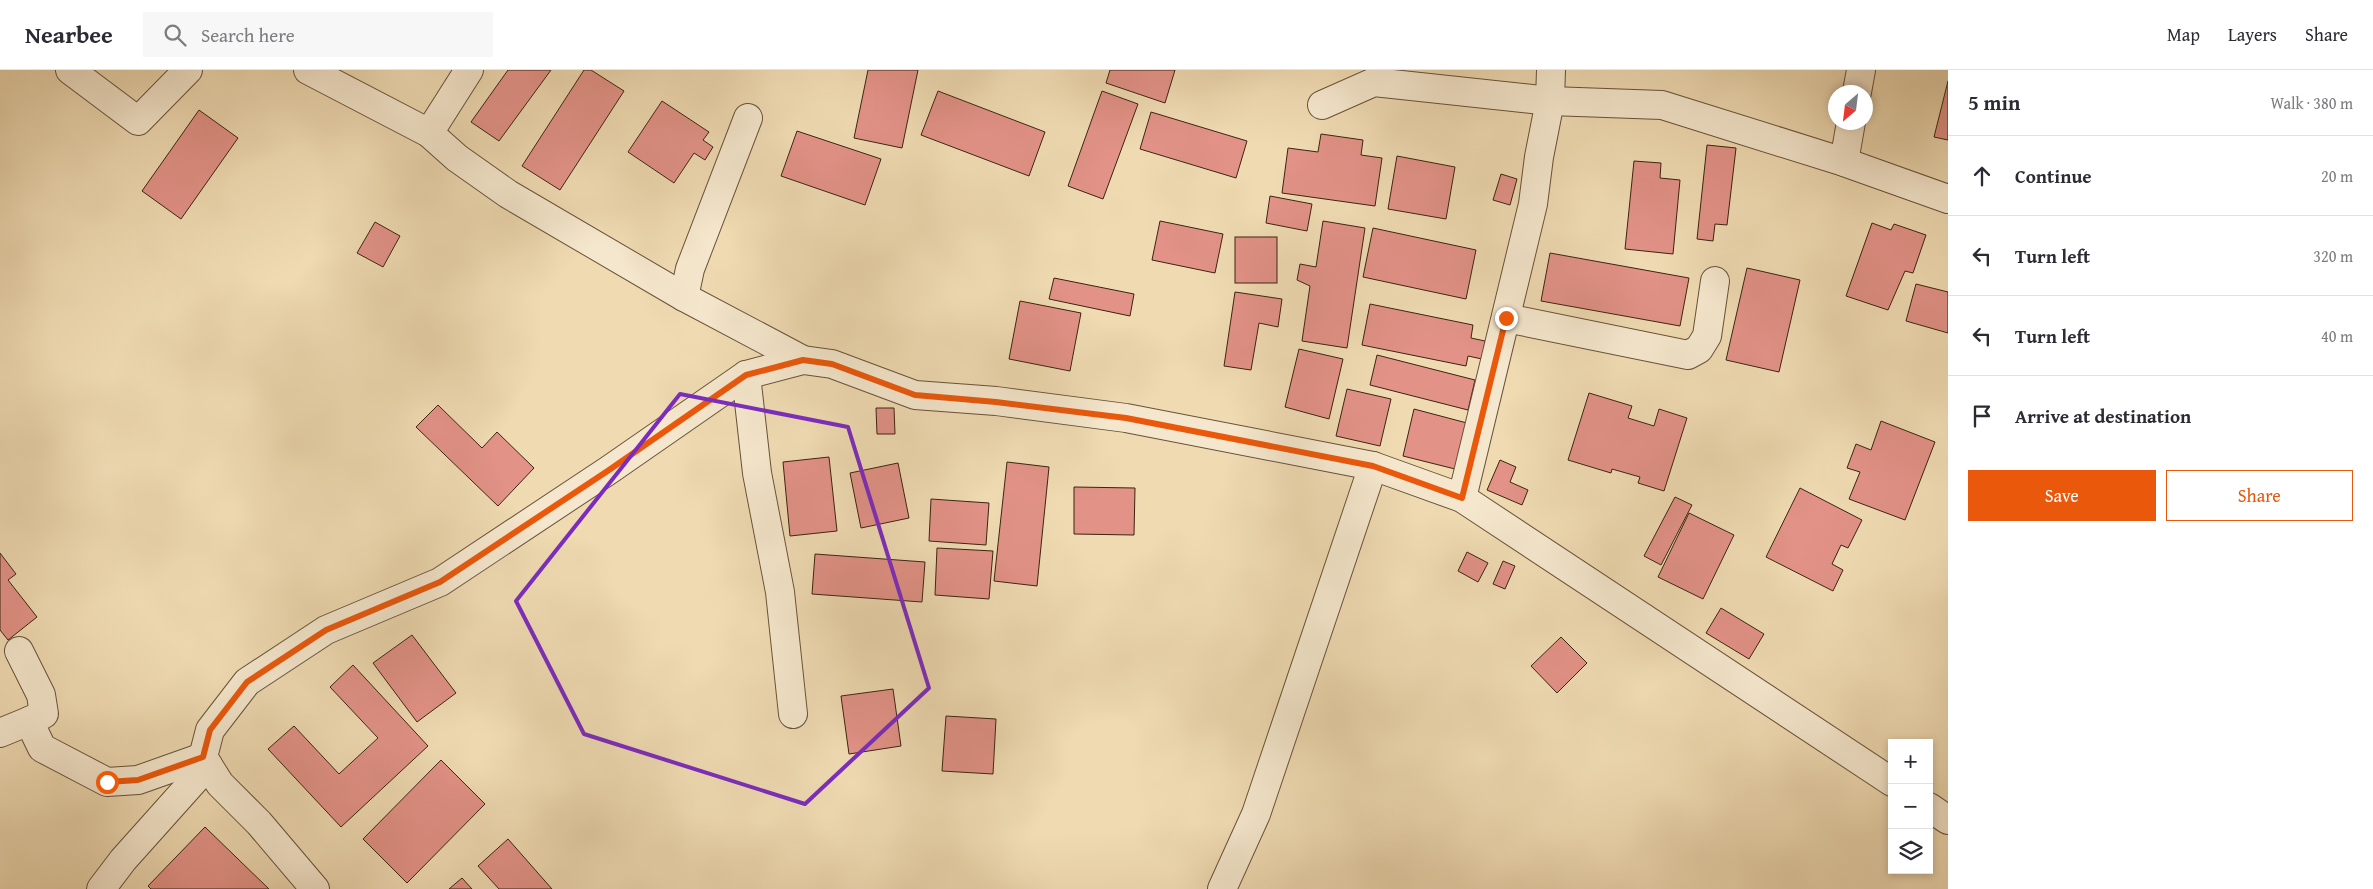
<!DOCTYPE html>
<html lang="en">
<head>
<meta charset="utf-8">
<style>
	body { margin:0; font-family:"Gentium Book Plus",serif; background:#f7f7f7; color:#2b2b33 }
	.controls { position:absolute; right:15px; bottom:15px; display:grid; overflow:hidden; border-radius:0px; box-shadow:0 2px 8px #0003 }
	.controls button { width:45px; height:45px; display:grid; place-items:center; padding:0; border:0; border-bottom:1px solid #e1e1e2; background:#fff; color:#2b2b33; font:25px sans-serif }
	.compass { position:absolute; left:1828px; top:15px; width:45px; height:45px; border-radius:50%; background:#fff; box-shadow:0 2px 8px #0003; rotate:208deg }
	.stop { position:absolute; width:15px; height:15px; margin:-11px; border:4px solid #ea580c; border-radius:50%; background:#fff }
	.stop.end { background:#ea580c; border-color:#fff; box-shadow:0 1px 5px #0008 }
	.list { margin:0; padding:0; list-style:none }
	h2 { display:flex; justify-content:space-between; align-items:center; height:65px; margin:0; padding:0 20px; font-size:21px }
	h2 small { font-size:16px; font-weight:400; color:#7c7c81 }
	.list li { display:grid; grid-template-columns:32px 1fr auto; gap:15px; align-items:center; box-sizing:border-box; height:80px; padding:0 20px; border-top:1px solid #e1e1e2 }
	.list b { display:block; font-size:19px; white-space:nowrap }
	.list em { font-size:16px; font-style:normal; color:#7c7c81 }
	.actions { display:flex; gap:10px; padding:15px 20px }
	.actions a { flex:1; padding:11px 0; border:1px solid #ea580c; border-radius:0px; text-align:center; font-size:18px; color:#ea580c }
	.actions .main { background:#ea580c; color:#fff }
	.icon { flex:none; width:28px; height:28px; fill:none; stroke:currentColor; stroke-width:2; stroke-linecap:round; stroke-linejoin:round }
	.map { position:relative; flex:none; width:1948px; height:819px; overflow:hidden }
	header { display:flex; align-items:center; gap:30px; box-sizing:border-box; height:70px; padding:0 25px; background:#fff; border-bottom:1px solid #e1e1e2 }
	header strong { font-size:24px }
	nav { display:flex; gap:28px; margin-inline-start:auto; font-size:18px }
	.search { width:350px; height:45px; background:#f7f7f7; display:flex; align-items:center; gap:12px; box-sizing:border-box; padding:0 18px; border-radius:0px; color:#7c7c81; font-size:19px }
	main { display:flex }
	aside { flex:1; background:#fff }
	.map>svg:first-child { display:block }
</style>
</head>
<body>
<header>
<strong>Nearbee</strong>
<div class="search"><svg class="icon" aria-label="search" viewBox="0 0 24 24"><circle cx="10" cy="10" r="6"/><path d="M15 15l6 6"/></svg>Search here</div>
<nav><a>Map</a><a>Layers</a><a>Share</a></nav>
</header>
<main>
<div class="map">
<svg width="1948" height="819" viewBox="0 0 1948 819">
	<rect width="100%" height="100%" fill="#efdab2"/>
	<filter id="stains"><feTurbulence type="fractalNoise" baseFrequency=".004" numOctaves="4"/><feColorMatrix values="0 0 0 0 .2 0 0 0 0 .09 0 0 0 0 .02 0 0 0 .5 -.17"/></filter>
	<radialGradient id="worn" r=".72"><stop offset=".6" stop-color="#630" stop-opacity="0"/><stop offset="1" stop-color="#630" stop-opacity=".3"/></radialGradient>
	<g fill="#e29287" stroke="#3b2410">
		<polygon points="508,0 551,0 499,71 471,52"/>
		<polygon points="584,0 591,0 624,21 560,120 522,96"/>
		<polygon points="868,0 918,0 902,78 854,68"/>
		<polygon points="1110,0 1175,0 1165,33 1106,13"/>
		<polygon points="1948,11 1948,70 1934,67"/>
		<polygon points="938,21 1045,62 1029,106 921,65"/>
		<polygon points="1102,21 1138,34 1103,129 1068,116"/>
		<polygon points="662,31 709,62 703,70 713,77 705,90 694,83 674,113 628,82"/>
		<polygon points="199,40 238,68 181,149 142,121"/>
		<polygon points="1151,42 1247,71 1236,108 1140,79"/>
		<polygon points="797,61 881,89 865,135 781,106"/>
		<polygon points="1321,64 1363,70 1361,85 1382,88 1375,136 1282,123 1288,78 1318,82"/>
		<polygon points="1707,75 1736,78 1727,155 1715,154 1713,171 1697,169"/>
		<polygon points="1397,86 1455,97 1446,149 1388,139"/>
		<polygon points="1634,91 1661,93 1660,108 1680,110 1673,184 1625,179"/>
		<polygon points="1501,104 1517,109 1510,135 1493,130"/>
		<polygon points="1270,126 1312,134 1307,161 1266,153"/>
		<polygon points="1160,151 1223,164 1215,203 1152,190"/>
		<polygon points="1323,151 1365,158 1347,278 1302,271 1310,216 1297,210 1300,194 1316,197"/>
		<polygon points="375,152 400,166 383,197 357,183"/>
		<polygon points="1872,153 1891,160 1894,154 1926,165 1913,203 1905,201 1888,240 1846,226"/>
		<polygon points="1373,158 1476,180 1466,229 1363,207"/>
		<rect x="1235" y="167" width="42" height="46"/>
		<polygon points="1550,183 1689,208 1680,256 1541,231"/>
		<polygon points="1747,198 1800,210 1779,302 1726,290"/>
		<polygon points="1054,208 1134,224 1130,246 1049,229"/>
		<polygon points="1916,214 1948,222 1948,263 1906,251"/>
		<polygon points="1235,222 1282,229 1278,257 1259,253 1251,300 1224,296"/>
		<polygon points="1020,231 1081,243 1070,301 1009,289"/>
		<polygon points="1370,234 1473,255 1471,268 1485,271 1482,289 1468,286 1466,296 1362,275"/>
		<polygon points="1299,279 1343,289 1329,349 1285,337"/>
		<polygon points="1377,285 1475,310 1468,340 1370,315"/>
		<polygon points="1347,319 1391,329 1380,376 1336,366"/>
		<polygon points="1589,323 1632,336 1628,348 1654,356 1659,339 1687,348 1664,421 1638,413 1640,407 1612,399 1611,403 1568,390"/>
		<polygon points="438,335 482,378 497,362 534,398 498,436 416,357"/>
		<polygon points="876,338 894,338 895,364 877,364"/>
		<polygon points="1414,339 1467,353 1455,399 1403,386"/>
		<polygon points="1881,351 1935,372 1905,450 1849,429 1860,402 1847,398 1856,374 1871,380"/>
		<polygon points="829,387 837,461 790,466 783,392"/>
		<polygon points="1500,390 1516,397 1510,412 1528,420 1522,435 1487,420"/>
		<polygon points="1007,392 1049,397 1037,516 994,511"/>
		<polygon points="898,393 909,448 861,458 850,403"/>
		<polygon points="1074,417 1135,418 1134,465 1074,464"/>
		<polygon points="1800,418 1862,450 1848,478 1841,475 1832,494 1843,500 1833,521 1766,487"/>
		<polygon points="1675,427 1692,435 1661,495 1644,486"/>
		<polygon points="931,429 989,433 986,475 929,471"/>
		<polygon points="1689,443 1734,465 1703,529 1658,507"/>
		<polygon points="937,478 993,481 989,529 935,525"/>
		<polygon points="1467,482 1488,493 1478,512 1458,501"/>
		<polygon points="0,483 16,504 8,510 37,547 8,570 0,560"/>
		<polygon points="815,484 925,492 922,532 812,524"/>
		<polygon points="1503,491 1515,496 1505,519 1493,514"/>
		<polygon points="1721,538 1764,564 1749,589 1706,563"/>
		<polygon points="412,565 456,623 417,652 373,593"/>
		<polygon points="1561,567 1587,593 1557,623 1531,596"/>
		<polygon points="353,595 428,676 341,757 268,679 294,656 339,704 378,668 330,617"/>
		<polygon points="893,619 901,676 849,684 841,626"/>
		<polygon points="946,646 996,649 993,704 942,701"/>
		<polygon points="441,690 485,734 407,813 363,769"/>
		<polygon points="205,757 269,819 151,819 148,816"/>
		<polygon points="508,769 552,819 499,819 478,796"/>
		<polygon points="462,808 472,819 449,819"/>
	</g>
	<g fill="none" stroke-linecap="round" stroke-linejoin="round">
		<defs>
			<g id="street">
				<polyline points="70,0 138,51 188,0"/>
				<polyline points="308,0 429,63 457,88 508,124 684,227 803,290"/>
				<polyline points="1857,22 1861,0"/>
				<polyline points="1322,35 1374,12 1550,31 1662,35 1844,92 1948,129"/>
				<polyline points="429,63 469,0"/>
				<polyline points="1844,92 1851,52"/>
				<polyline points="684,227 690,199 748,48"/>
				<polyline points="1506,248 1688,285 1699,279 1707,266 1715,211"/>
				<polyline points="746,305 757,403 780,522 793,644"/>
				<polyline points="1462,428 1533,134 1539,87 1550,31 1551,0"/>
				<polyline points="19,581 41,625 44,644 29,651"/>
				<polyline points="0,663 29,651 42,678 107,712 138,710 203,687"/>
				<polyline points="1929,737 1948,750"/>
				<polyline points="101,819 123,790 208,695"/>
				<polyline points="315,819 259,753 220,714 203,687 210,660 247,612 326,560 440,512 609,400 746,305 803,290 832,294 915,325 996,331 1126,348 1373,396 1462,428 1892,712"/>
				<polyline points="1222,819 1256,744 1373,396"/>
			</g>
		</defs>
		<use href="#street" stroke="#685238" stroke-width="30"/>
		<use href="#street" stroke="#f5e7cd" stroke-width="28"/>
	</g>
	<g fill="none" stroke-linecap="round" stroke-linejoin="round">
		<polyline stroke="#ea580c" stroke-width="6" points="107,712 138,710 203,687 210,660 247,612 326,560 440,512 609,400 746,305 803,290 832,294 915,325 996,332 1126,348 1373,396 1462,428 1506,248"/>
	</g>
	<path fill="none" stroke="#7b2cbf" stroke-width="4" stroke-linejoin="round" d="M680,324L848,357L929,618L805,734L584,664L516,531Z"/>
	<rect width="100%" height="100%" filter="url(#stains)"/>
	<rect width="100%" height="100%" fill="url(#worn)"/>
</svg>
<div class="controls">
<button>+</button>
<button>−</button>
<button><svg class="icon" aria-label="layers" viewBox="0 0 24 24"><path d="M12 4l9 5-9 5-9-5zM3 14l9 5 9-5"/></svg></button>
</div>
<svg class="compass" viewBox="-18 -18 36 36"><path d="M0-13l5 13h-10z" fill="#e53935"/><path d="M0 13l5-13h-10z" fill="#7c7c81"/></svg>
<div class="stop" style="left:107px;top:712px"></div>
<div class="stop end" style="left:1506px;top:248px"></div>
</div>
<aside>
<h2>5 min<small>Walk · 380 m</small></h2>
<ul class="list">
<li><svg class="icon" aria-label="ahead" viewBox="0 0 24 24"><path d="M12 20V5M6 11l6-6 6 6"/></svg><div><b>Continue</b></div><em>20 m</em></li>
<li><svg class="icon" aria-label="left" viewBox="0 0 24 24"><path d="M17 20v-9H6M10 6l-5 5 5 5"/></svg><div><b>Turn left</b></div><em>320 m</em></li>
<li><svg class="icon" aria-label="left" viewBox="0 0 24 24"><path d="M17 20v-9H6M10 6l-5 5 5 5"/></svg><div><b>Turn left</b></div><em>40 m</em></li>
<li><svg class="icon" aria-label="arrive" viewBox="0 0 24 24"><path d="M6 21V4h12l-3 4 3 4H6"/></svg><div><b>Arrive at destination</b></div></li>
</ul>
<div class="actions"><a class="main">Save</a><a>Share</a></div>
</aside>
</main>
</body>
</html>
